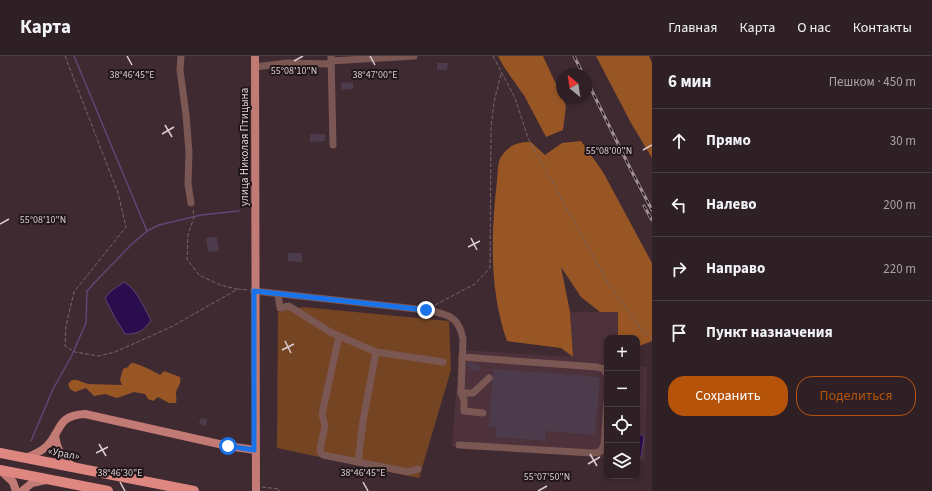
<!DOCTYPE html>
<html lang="ru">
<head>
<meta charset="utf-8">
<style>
	body { margin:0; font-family:"Source Sans 3",sans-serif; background:#37282e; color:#f1f3f6 }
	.controls { position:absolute; right:12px; bottom:12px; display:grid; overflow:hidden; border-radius:8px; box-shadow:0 2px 6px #0003 }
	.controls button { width:36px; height:36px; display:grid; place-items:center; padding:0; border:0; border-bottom:1px solid #4a3e43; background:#2f2026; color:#f1f3f6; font:20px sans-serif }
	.compass { position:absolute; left:556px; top:12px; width:36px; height:36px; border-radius:50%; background:#2f2026; box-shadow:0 2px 6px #0003; rotate:331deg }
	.stop { position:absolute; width:12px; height:12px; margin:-9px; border:3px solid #1a73e8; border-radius:50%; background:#fff }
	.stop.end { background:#1a73e8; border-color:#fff; box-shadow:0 1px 4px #0008 }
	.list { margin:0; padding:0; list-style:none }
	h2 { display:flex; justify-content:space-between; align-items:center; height:52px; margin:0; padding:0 16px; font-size:17px }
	h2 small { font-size:13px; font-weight:400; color:#a7a3a7 }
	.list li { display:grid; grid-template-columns:26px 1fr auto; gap:12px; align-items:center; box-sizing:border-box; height:64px; padding:0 16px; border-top:1px solid #4a3e43 }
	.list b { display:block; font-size:15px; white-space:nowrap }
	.list em { font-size:13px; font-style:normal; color:#a7a3a7 }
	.actions { display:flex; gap:8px; padding:12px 16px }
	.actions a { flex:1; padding:9px 0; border:1px solid #b45309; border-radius:16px; text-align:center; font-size:14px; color:#b45309 }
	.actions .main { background:#b45309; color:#fff }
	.icon { flex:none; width:22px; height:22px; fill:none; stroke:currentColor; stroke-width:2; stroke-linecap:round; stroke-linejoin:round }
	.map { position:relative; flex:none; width:652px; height:435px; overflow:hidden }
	header { display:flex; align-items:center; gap:24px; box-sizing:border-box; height:56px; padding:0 20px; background:#2f2026; border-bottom:1px solid #4a3e43 }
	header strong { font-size:19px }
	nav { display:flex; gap:22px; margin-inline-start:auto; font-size:14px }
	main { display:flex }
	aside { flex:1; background:#2f2026 }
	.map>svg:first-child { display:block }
</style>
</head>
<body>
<header>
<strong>Карта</strong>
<nav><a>Главная</a><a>Карта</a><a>О нас</a><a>Контакты</a></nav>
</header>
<main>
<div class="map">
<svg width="652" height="435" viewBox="0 0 652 435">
	<rect width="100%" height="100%" fill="#3f2a32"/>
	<g fill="#4d313b">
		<polygon points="570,256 618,256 618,282 607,282 607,402 452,390 459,295 462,294 573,301"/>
		<polygon points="637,309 647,311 645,405 637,404 637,401 641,401 644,381 638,379 637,385"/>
	</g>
	<polygon fill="#754523" points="303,251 449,265 451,314 419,422 277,392 278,256"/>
	<g fill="#995625">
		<polygon points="498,0 543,0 566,50 563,74 546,81 525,41 504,11"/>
		<polygon points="596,0 649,0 652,7 652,102 631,67"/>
		<path d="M581,85L603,116L652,207V285L637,291V282H618V256H600L581,241L561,211L570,256L573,301L561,292L507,285C489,234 491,177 497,125C498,118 497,107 501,101C509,89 517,86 531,86L545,99L562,87Z"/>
		<path d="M131,307C138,307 153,315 160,319L164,315L180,321C182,329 177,330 176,337C176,341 177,343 176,347H169L158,341L153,345L148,343L145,338L134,336L117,342L105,338L94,340L86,332L75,336L70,333L68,328L72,324H77L88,328L122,329L120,324L123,313L128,311Z"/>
	</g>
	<g fill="#2a0d4c" stroke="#5f4774">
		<path d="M124,226C137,233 144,252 151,264C145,274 137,279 125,278L115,262L105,242L111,235Z"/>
		<polygon points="640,378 644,381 641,401 637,401 638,379"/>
	</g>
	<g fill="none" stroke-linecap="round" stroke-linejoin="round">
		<g stroke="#5f4774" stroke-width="1.5">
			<polyline points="74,0 147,175"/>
			<polyline points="31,385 53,333 71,301 86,267 87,235 98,223 132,188 147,175 159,169 201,159 239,155"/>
		</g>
	</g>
	<g fill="#4c3c4b">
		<polygon points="437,7 448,7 447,14 437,14"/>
		<polygon points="353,26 353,33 341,34 341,27"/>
		<polygon points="310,78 325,78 325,85 310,86"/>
		<polygon points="217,181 219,195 208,196 206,182"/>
		<polygon points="288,197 302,197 302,206 288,205"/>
		<polygon points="468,306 473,306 473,308 480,309 480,314 470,314 470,311 468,311"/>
		<polygon points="493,313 600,321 595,379 546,375 545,385 495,381 496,371 489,371"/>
		<polygon points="201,362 207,363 206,370 199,368"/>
	</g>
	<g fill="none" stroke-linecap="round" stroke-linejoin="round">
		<g stroke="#79666d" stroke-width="1" stroke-dasharray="4 2" stroke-linecap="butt">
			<polyline points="65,0 118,137 126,171 74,236 66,270 65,290 75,296 99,300 115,296 171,271 238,233 248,234"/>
			<polyline points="493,0 515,42 528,82 609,229 642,274 652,282"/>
			<polyline points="193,154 194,161 188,179 187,203 199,219 220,229 237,233"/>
			<polyline points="435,249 475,228 490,212 491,72 494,46 501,18"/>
			<polyline points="262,431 279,433 279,435"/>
		</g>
		<g stroke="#7b5753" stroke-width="7">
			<polyline points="181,0 180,14 186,59 189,96 188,128 191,147"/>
			<polyline points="331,0 333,89"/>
			<polyline points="331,5 414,0"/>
			<polyline points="255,11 287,7 331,8"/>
			<path d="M254,235L426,254C447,258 459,260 463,283L461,337H473L489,322"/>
			<polyline points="278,238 280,252 289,250 330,276 376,296 443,306"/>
			<polyline points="339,280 322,358 325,370 320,393 321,397 323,399 358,406 363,365 376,296"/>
			<polyline points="462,301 597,311 604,313 607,319"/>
			<polyline points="461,337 464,344 464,355 483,357"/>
			<polyline points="459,389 593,397 600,396 604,389 607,347"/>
			<polyline points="358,406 408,416 418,413"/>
		</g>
		<g stroke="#c27a74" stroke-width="8">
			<polyline points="255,0 256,435"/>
			<path d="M55,379C57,394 62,402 74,411"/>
			<path d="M25,402C33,399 41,396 47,390C63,373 56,360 85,358L228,390L255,394"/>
			<polyline points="1,415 13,426 16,435"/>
			<polyline points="22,435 32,427 46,424"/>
		</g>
		<g stroke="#de8780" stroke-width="10">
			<polyline points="0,397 194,435"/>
			<polyline points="0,414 108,435"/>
		</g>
		<defs>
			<g id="rail">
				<polyline points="574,0 583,18"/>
				<polyline points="586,23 631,114 652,154"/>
				<polyline points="644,150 652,164"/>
			</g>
		</defs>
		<use href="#rail" stroke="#a19197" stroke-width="3"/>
		<use href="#rail" stroke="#201619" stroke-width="1.5" stroke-dasharray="4.5" stroke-linecap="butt"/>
	</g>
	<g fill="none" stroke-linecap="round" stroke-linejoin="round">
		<polyline stroke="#1a73e8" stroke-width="5" points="228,390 254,394 254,235 426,254"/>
	</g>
	<path fill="none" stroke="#dbcdd2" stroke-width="1.5" d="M127,0L132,9M370,0L375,9M294,5L303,0M165,69L172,81M162,78L174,71M643,94L652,89M0,168L9,163M471,182L477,194M468,191L480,185M285,285L291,297M282,294L294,288M99,388L106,400M96,397L108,391M590,398L597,410M588,408L600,401M120,426L125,435M363,426L368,435M538,435L547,430"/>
	<g text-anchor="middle" stroke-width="4" stroke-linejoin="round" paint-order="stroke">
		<g font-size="11" fill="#dbcdd2" stroke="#201619">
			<text transform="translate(244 91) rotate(-90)" y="4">улица Николая Птицына</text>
			<text transform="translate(64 397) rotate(11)" y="4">«Урал»</text>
		</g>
	</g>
	<g font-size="10" text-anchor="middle" fill="#dbcdd2" stroke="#201619" stroke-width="4" stroke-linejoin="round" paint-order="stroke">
		<text x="294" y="18">55°08'10"N</text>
		<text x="132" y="22">38°46'45"E</text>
		<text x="375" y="22">38°47'00"E</text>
		<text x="609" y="98">55°08'00"N</text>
		<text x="43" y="167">55°08'10"N</text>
		<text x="120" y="420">38°46'30"E</text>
		<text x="363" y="420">38°46'45"E</text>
		<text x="547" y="424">55°07'50"N</text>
	</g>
</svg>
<div class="controls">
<button>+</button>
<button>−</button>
<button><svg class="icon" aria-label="locate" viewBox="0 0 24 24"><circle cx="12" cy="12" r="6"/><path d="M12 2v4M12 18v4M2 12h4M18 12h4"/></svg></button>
<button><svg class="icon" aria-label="layers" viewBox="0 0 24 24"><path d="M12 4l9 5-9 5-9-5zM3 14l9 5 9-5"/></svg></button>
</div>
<svg class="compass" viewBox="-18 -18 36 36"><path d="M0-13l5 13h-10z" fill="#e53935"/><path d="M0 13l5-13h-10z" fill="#a7a3a7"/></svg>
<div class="stop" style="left:228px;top:390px"></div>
<div class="stop end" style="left:426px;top:254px"></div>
</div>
<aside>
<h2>6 мин<small>Пешком · 450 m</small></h2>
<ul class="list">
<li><svg class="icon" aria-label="ahead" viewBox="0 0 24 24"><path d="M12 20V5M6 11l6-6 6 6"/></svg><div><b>Прямо</b></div><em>30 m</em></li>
<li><svg class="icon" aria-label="left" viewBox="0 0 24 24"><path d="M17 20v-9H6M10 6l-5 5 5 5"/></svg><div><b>Налево</b></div><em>200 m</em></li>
<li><svg class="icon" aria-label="right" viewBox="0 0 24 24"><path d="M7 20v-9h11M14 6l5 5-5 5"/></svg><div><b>Направо</b></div><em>220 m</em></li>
<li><svg class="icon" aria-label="arrive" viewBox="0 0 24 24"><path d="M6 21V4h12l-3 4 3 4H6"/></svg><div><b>Пункт назначения</b></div></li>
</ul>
<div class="actions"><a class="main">Сохранить</a><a>Поделиться</a></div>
</aside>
</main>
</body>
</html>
